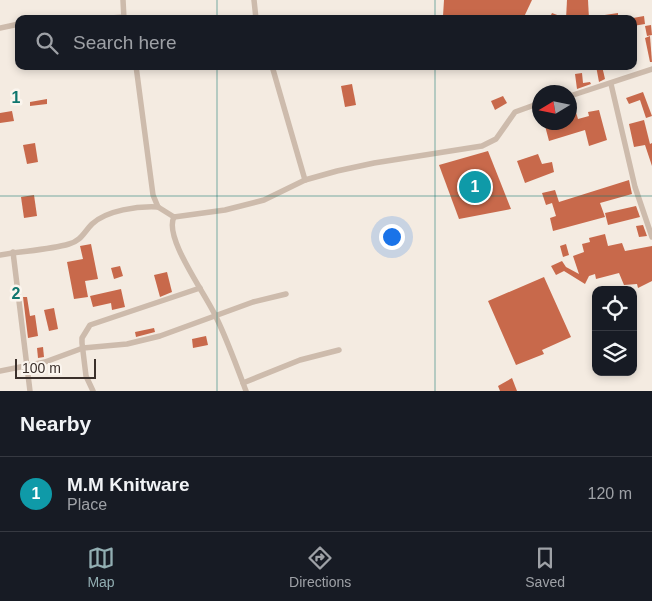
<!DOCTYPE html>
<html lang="en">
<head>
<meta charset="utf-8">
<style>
	body { margin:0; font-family:Arial,sans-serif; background:#242831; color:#f1f3f6 }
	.controls { position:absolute; right:15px; bottom:15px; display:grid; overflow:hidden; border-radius:10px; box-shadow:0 2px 8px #0003 }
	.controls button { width:45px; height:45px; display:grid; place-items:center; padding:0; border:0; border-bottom:1px solid #363941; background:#171b24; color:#f1f3f6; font:25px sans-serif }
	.compass { position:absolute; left:532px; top:85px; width:45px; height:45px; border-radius:50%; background:#171b24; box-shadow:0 2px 8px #0003; rotate:260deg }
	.scale { position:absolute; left:15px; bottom:12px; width:81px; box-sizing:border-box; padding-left:5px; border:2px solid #3b302b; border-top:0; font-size:14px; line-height:18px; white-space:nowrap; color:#3b302b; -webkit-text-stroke:4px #fbf5ee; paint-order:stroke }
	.you { position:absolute; left:391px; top:236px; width:18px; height:18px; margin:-12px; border:4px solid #fff; border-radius:50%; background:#1a73e8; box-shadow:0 0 0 8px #1a73e833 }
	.badge { display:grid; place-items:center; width:32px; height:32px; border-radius:50%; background:#92aeb2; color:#fff; font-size:16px; font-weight:700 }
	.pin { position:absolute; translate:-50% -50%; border:2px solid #fff; box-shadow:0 1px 5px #0006 }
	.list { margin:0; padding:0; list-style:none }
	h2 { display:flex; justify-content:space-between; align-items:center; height:65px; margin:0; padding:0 20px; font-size:21px }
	h2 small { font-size:16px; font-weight:400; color:#9ea1a6 }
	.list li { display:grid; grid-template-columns:32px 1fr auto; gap:15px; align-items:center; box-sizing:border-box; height:75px; padding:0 20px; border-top:1px solid #363941 }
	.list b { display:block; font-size:19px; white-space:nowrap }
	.list p { margin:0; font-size:16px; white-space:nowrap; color:#9ea1a6 }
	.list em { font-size:16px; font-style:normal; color:#9ea1a6 }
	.icon { flex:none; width:28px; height:28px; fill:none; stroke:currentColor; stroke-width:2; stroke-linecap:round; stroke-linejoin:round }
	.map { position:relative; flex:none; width:652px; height:391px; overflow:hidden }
	.search { position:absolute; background:#171b24; box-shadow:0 2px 8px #0003; left:15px; right:15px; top:15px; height:55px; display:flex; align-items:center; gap:12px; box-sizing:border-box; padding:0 18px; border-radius:10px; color:#9ea1a6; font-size:19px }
	.sheet { height:140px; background:#171b24 }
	nav { display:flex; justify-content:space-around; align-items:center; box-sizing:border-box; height:70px; border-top:1px solid #363941; background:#171b24; font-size:14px; color:#9ea1a6 }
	nav a { display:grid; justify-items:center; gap:2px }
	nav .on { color:#92aeb2 }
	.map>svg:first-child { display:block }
</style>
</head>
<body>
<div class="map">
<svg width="652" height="391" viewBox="0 0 652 391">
	<rect width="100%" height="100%" fill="#f4ebe1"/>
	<g fill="#c8694b">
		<polygon points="444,0 532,0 523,19 443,16"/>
		<polygon points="567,0 588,0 589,19 566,19"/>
		<polygon points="552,13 565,18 565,19 549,19"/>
		<polygon points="618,13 618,19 598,19 598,16"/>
		<polygon points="644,16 645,24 633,26 633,18"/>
		<polygon points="651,25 652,35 647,36 645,26"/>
		<polygon points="650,36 652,62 650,62 645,38"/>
		<polygon points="596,66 602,66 605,79 599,82"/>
		<polygon points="582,73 583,83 590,82 591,84 577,89 575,74"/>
		<polygon points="352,84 356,105 345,107 341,86"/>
		<polygon points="643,92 652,116 646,118 640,100 629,104 626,98"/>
		<polygon points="503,96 507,103 495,110 491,101"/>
		<polygon points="47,99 47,104 30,106 30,102"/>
		<polygon points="575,109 578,119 589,116 588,112 599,110 607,140 589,146 585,130 549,141 544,122 570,122 570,110"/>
		<polygon points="12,111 14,121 0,123 0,113"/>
		<polygon points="644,120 650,144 652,143 652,166 645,145 634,147 629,124"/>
		<polygon points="35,143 38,162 27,164 23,145"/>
		<polygon points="488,151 511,209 459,219 439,165"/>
		<polygon points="538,154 542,164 552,162 554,172 525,183 517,161"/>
		<polygon points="629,180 632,194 600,203 605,217 553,231 550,218 556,216 552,203 546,205 542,193 555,190 559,202"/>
		<polygon points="34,195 37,216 24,218 21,197"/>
		<polygon points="636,206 640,217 608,225 605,213"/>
		<polygon points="643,225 647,236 639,237 636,226"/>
		<polygon points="605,234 608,246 622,243 625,251 652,246 652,281 638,288 637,284 624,285 619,273 596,279 595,274 589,276 585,284 564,271 556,275 551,266 562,261 566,267 579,274 573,256 584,252 582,244 590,242 589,238"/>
		<polygon points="91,244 98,279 85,281 88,297 74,299 67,262 83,259 80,246"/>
		<polygon points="566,244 569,255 563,257 560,246"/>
		<polygon points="120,266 123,276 114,279 111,268"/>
		<polygon points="167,272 172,292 160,297 154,275"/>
		<polygon points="544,277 571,337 542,350 544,354 516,365 488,301"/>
		<polygon points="121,289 125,307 112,310 111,303 93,307 90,296"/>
		<polygon points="23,297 27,297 30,316 35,315 38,336 28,338"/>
		<polygon points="54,308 58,329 49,331 44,310"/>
		<polygon points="154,328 155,332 136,337 135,332"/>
		<polygon points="206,336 208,345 193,348 192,339"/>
		<polygon points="43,347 44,357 38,358 37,348"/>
		<polygon points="512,378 517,391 500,391 498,386"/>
	</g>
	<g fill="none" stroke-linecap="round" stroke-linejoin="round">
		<g stroke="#cdbbac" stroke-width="5.5">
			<polyline points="123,0 124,19"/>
			<polyline points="254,0 256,19"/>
			<polyline points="98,19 124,17"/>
			<polyline points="0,28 19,24"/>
			<polyline points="136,66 153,195 158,207 174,217 225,210 264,200 305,180 337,171 374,163 482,146 496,139 515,112 540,103"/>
			<polyline points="272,66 305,180"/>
			<polyline points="611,84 635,187 652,237"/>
			<polyline points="570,96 652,69"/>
			<path d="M174,217C163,238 208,297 217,319C228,342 237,367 246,391"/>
			<polyline points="13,252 30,391"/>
			<path d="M0,255C21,251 49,250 69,244C81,241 84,232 92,224C107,210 138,206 158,207"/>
			<polyline points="0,371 45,362 83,348 127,344 160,336 253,302 286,294"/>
			<polyline points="243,383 300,360 339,350"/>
			<polyline points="93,391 86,376 82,343 82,338 90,325 200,288"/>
		</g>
	</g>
	<path fill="none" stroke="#0f766e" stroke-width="1" stroke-opacity="0.55" d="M217,0V19M435,0V19M217,66V391M435,66V391M0,196H652"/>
	<g font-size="16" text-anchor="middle" font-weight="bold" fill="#0f766e" stroke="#fbf5ee" stroke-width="5" stroke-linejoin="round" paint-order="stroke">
		<text x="16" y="103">1</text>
		<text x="16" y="299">2</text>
	</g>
</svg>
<div class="controls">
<button><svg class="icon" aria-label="locate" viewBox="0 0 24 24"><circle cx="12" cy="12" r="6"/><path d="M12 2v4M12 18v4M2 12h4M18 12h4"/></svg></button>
<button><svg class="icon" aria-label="layers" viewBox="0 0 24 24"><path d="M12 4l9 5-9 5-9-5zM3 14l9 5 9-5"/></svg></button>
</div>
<svg class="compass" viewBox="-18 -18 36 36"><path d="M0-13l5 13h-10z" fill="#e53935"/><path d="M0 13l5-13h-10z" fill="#9ea1a6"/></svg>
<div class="scale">100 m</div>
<div class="you"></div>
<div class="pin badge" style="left:475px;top:187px;background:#0f9aa8">1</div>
<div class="search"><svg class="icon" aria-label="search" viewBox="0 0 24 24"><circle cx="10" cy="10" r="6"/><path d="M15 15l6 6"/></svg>Search here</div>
</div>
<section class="sheet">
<h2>Nearby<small></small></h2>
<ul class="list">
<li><span class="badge" style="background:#0f9aa8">1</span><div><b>M.M Knitware</b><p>Place</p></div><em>120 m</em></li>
</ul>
</section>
<nav>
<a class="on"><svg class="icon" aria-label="map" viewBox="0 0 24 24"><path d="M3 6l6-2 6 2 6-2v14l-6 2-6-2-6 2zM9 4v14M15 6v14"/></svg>Map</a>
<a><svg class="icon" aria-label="directions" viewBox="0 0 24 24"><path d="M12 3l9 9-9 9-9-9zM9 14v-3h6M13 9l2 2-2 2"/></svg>Directions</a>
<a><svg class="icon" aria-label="saved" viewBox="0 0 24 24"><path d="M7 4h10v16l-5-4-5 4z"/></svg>Saved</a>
</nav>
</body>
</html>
